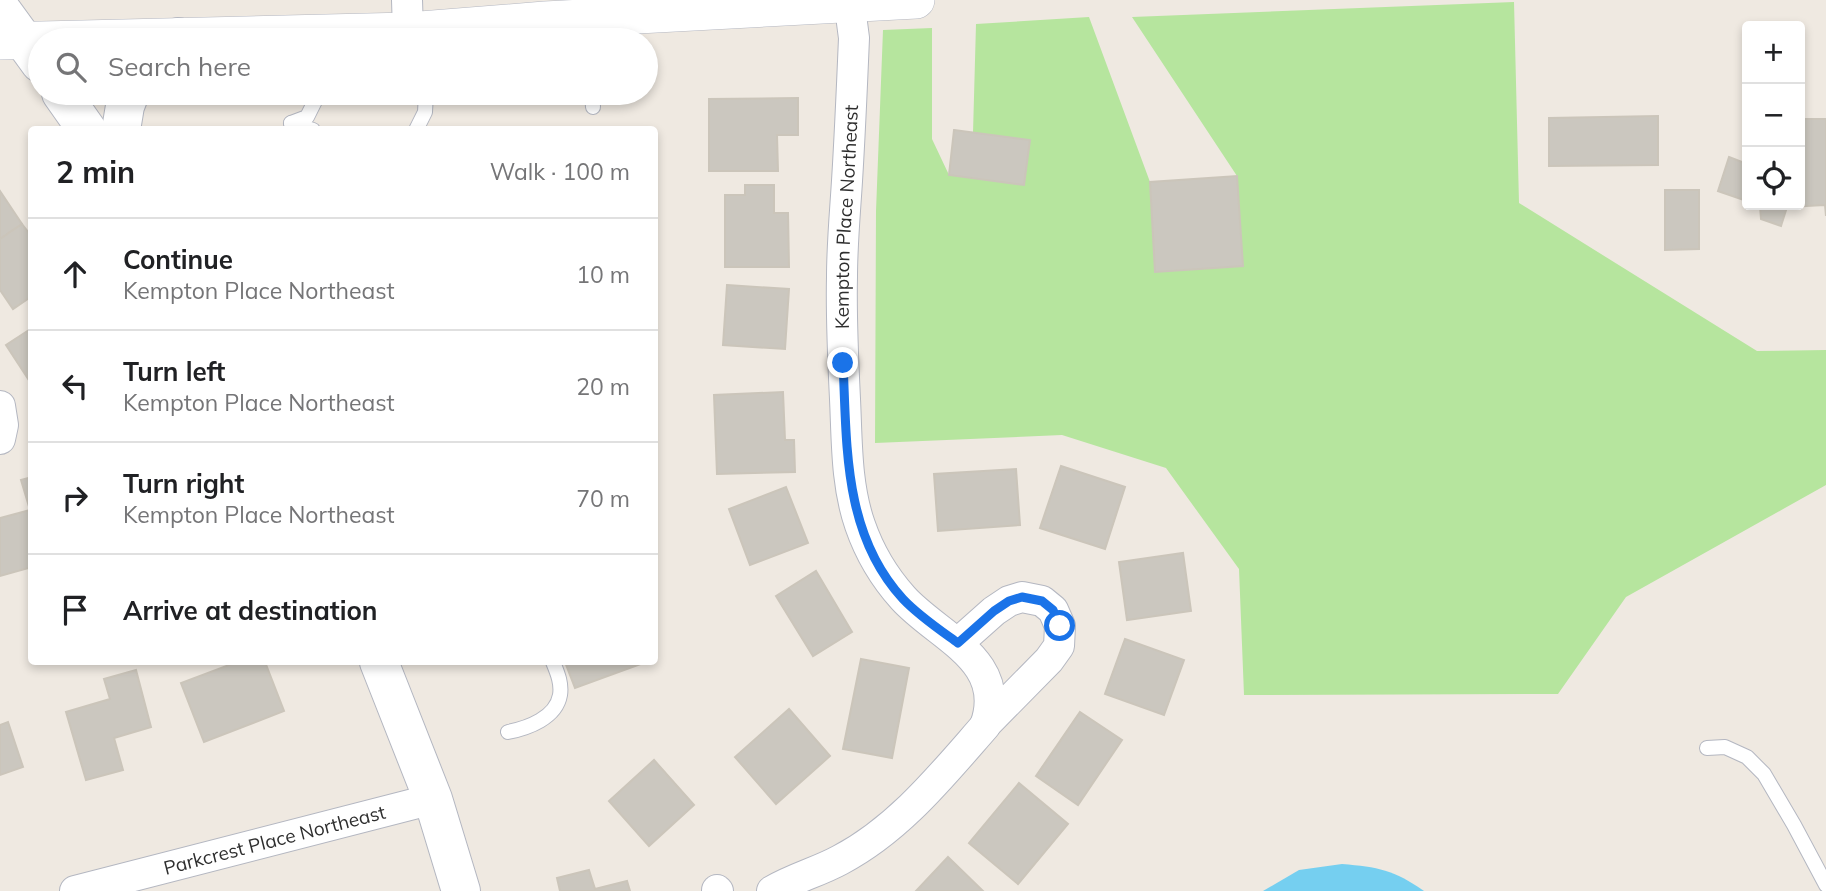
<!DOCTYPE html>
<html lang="en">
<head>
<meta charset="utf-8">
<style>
	body { margin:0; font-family:Mulish,sans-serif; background:#f2f2f2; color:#202124 }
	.controls { position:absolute; right:21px; top:21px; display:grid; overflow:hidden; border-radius:7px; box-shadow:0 4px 10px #0003 }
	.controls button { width:63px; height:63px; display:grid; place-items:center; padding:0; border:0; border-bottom:2px solid #e0e0e0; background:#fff; color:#202124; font:35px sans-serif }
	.stop { position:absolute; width:21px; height:21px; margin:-16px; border:5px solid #1a73e8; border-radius:50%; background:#fff }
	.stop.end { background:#1a73e8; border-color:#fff; box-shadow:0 2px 7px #0008 }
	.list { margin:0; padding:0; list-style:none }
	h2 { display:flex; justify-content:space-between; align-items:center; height:91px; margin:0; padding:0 28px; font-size:30px }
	h2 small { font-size:23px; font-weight:400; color:#757577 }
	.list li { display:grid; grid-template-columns:46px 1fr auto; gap:21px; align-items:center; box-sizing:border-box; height:112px; padding:0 28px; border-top:2px solid #e0e0e0 }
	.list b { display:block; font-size:26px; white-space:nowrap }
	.list p { margin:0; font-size:23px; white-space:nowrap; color:#757577 }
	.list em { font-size:23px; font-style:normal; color:#757577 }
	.icon { flex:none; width:38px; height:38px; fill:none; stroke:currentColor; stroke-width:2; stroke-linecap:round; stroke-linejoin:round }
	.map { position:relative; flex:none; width:1826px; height:891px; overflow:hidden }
	.search { position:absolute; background:#fff; box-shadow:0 4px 10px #0003; left:28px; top:28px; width:630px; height:77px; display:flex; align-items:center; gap:18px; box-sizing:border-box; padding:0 24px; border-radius:38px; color:#757577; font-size:26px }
	.panel { position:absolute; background:#fff; box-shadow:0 4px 10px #0003; left:28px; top:126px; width:630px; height:539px; border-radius:7px }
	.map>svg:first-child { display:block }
</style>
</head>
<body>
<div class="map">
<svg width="1826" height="891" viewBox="0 0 1826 891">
	<rect width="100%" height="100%" fill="#efe9e1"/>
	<polygon fill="#b6e59e" points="1514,2 1519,203 1757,351 1826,350 1826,485 1626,597 1558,694 1244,695 1239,569 1166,468 1062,435 875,443 876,211 883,30 932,28 932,139 949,175 1024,184 1029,140 973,133 976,24 1089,17 1150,182 1156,272 1243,266 1237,176 1132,17"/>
	<path fill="#75cff0" d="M1342,864C1378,867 1394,870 1424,891H1263L1299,870Z"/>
	<g fill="#cbc7bf" stroke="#cbc5ba" stroke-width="2">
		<polygon points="798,98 798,135 777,135 778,171 709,171 709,99"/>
		<polygon points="1658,116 1658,165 1549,166 1549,118"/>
		<polygon points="1800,119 1826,119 1826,216 1825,205 1787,207 1781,226 1761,219 1760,206 1758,205 1800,205"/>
		<polygon points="954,130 1030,140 1024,185 949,175"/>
		<polygon points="1729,157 1747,164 1747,201 1718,191"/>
		<polygon points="1237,176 1243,266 1155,272 1150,182"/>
		<polygon points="745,185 774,185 774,213 788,213 789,267 725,267 725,195 745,195"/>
		<polygon points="1665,190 1699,190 1699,249 1665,250"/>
		<polygon points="0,191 22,224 0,239"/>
		<polygon points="22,224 32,237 32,296 13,309 0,290 0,239"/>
		<polygon points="727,285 789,289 785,349 723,345"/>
		<polygon points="32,328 32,385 6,345"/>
		<polygon points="783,392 785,440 794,440 795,472 717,474 714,395"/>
		<polygon points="1061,466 1125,487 1105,549 1040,528"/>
		<polygon points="1016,469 1020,525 938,531 934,474"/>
		<polygon points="32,477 32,567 0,576 0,518 30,510 21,480"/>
		<polygon points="786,487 808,543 750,565 729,509"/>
		<polygon points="1183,553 1191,611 1127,620 1119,562"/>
		<polygon points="816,571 852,632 813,656 776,596"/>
		<polygon points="1125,639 1184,660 1164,715 1105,694"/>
		<polygon points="861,659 909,668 892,758 843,749"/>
		<polygon points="237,662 265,662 284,711 204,742 181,683"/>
		<polygon points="565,662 646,662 575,688"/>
		<polygon points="136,670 151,727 114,738 123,770 86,780 66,712 110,699 104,679"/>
		<polygon points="789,709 830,756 776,804 735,757"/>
		<polygon points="1080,712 1122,740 1078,805 1036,776"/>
		<polygon points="8,722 23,767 0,775 0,725"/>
		<polygon points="654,760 694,805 649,846 609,801"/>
		<polygon points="1019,783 1068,824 1018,884 969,843"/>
		<polygon points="948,857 983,891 916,891"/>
		<polygon points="589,870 595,889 627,881 630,891 560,891 557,878"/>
	</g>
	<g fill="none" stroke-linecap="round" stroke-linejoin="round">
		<defs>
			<g id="service">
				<polyline points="371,93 380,95 389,93"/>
				<polyline points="592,93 593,107"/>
				<polyline points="291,123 307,117 319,93"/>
				<polyline points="291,123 313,130"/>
				<polyline points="416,130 425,112 426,93"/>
				<path d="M508,732C528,728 556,718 560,695C562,683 557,672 553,662"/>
				<polyline points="1707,748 1725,747 1747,757 1764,774 1794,825 1826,885"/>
			</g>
			<g id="minor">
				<polyline points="407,0 408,31"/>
				<polyline points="0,406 3,425 0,439"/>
				<polyline points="958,643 994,611 1009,601 1022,597 1042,601 1053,610 1060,626 1059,646 1049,660 985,725"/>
				<polyline points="717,890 718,891"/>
				<path id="s1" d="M75,891L433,799"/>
				<path id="s2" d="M772,891C794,878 818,872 840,860C899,829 942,775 985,726C1009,660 938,637 903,598C885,578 869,551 860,525C846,485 847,441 845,399C843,358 841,318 842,277C842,245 845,213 847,181C850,133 852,86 854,38L849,0"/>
			</g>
			<polyline id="tertiary" points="0,41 408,31 545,20 916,0"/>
			<g id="secondary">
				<polyline points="0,8 40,63"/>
				<polyline points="173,40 178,37"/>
				<polyline points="61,93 87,130"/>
				<polyline points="121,130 125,106 130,93"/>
				<polyline points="379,662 433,799 461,891"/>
			</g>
		</defs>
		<use href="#service" stroke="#b4b7c1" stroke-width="16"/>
		<use href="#minor" stroke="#b4b7c1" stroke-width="32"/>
		<use href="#tertiary" stroke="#b4b7c1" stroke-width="38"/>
		<use href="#secondary" stroke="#b4b7c1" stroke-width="40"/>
		<use href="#service" stroke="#fff" stroke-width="14"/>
		<use href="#minor" stroke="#fff" stroke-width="30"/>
		<use href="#tertiary" stroke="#fff" stroke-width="37"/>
		<use href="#secondary" stroke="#fff" stroke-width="38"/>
	</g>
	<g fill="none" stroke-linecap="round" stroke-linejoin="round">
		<path stroke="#1a73e8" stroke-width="9" d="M843,363C847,445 843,534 903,599C919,616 940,630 958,643L994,611L1009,601L1022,597L1042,601L1053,610L1060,626"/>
	</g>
	<g text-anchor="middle" stroke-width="5" stroke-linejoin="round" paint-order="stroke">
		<g font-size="19" fill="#2e2e2e" stroke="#fff">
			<text dy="7" stroke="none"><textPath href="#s2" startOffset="833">Kempton Place Northeast</textPath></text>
			<text dy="7" stroke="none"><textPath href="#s1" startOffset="206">Parkcrest Place Northeast</textPath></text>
		</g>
	</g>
</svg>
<div class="controls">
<button>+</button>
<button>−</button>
<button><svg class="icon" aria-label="locate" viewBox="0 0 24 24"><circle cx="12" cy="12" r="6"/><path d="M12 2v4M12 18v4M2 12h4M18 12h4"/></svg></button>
</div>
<div class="stop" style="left:1060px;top:626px"></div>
<div class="stop end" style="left:843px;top:363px"></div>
<div class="search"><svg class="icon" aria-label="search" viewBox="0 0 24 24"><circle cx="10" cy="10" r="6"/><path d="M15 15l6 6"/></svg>Search here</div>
<section class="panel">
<h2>2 min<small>Walk · 100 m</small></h2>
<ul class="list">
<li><svg class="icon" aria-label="ahead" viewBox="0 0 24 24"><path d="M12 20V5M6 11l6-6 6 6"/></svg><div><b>Continue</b><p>Kempton Place Northeast</p></div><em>10 m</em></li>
<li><svg class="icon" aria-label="left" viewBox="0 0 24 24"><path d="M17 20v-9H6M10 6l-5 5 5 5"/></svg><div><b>Turn left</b><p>Kempton Place Northeast</p></div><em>20 m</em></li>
<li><svg class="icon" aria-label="right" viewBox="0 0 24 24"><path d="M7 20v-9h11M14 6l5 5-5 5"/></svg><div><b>Turn right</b><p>Kempton Place Northeast</p></div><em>70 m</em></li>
<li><svg class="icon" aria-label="arrive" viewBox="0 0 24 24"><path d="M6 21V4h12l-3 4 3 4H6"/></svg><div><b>Arrive at destination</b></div></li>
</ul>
</section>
</div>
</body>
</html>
